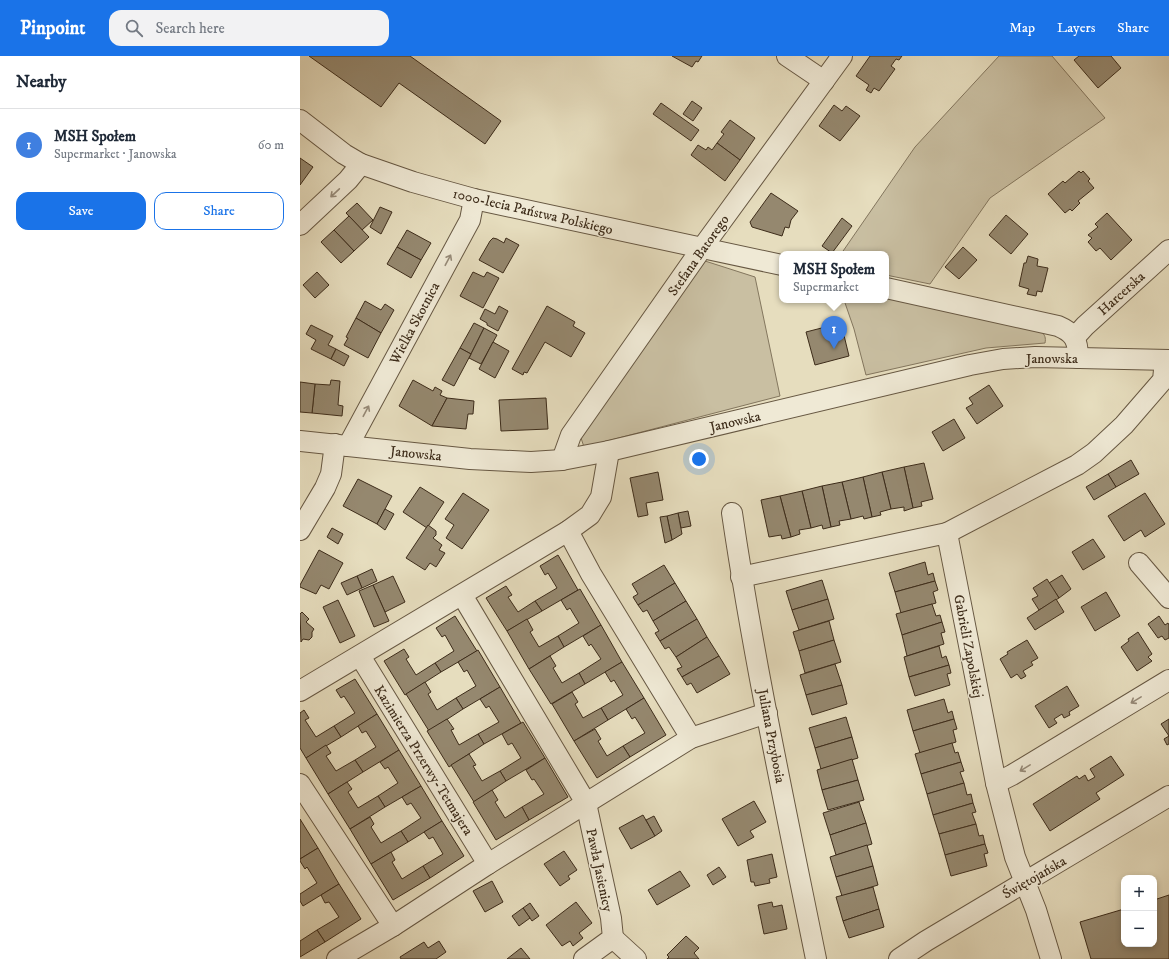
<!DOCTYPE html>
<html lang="en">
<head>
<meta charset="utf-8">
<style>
	body { margin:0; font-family:"IM FELL DW Pica",serif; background:#f2f2f3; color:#1f2937 }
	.controls { position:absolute; right:12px; bottom:12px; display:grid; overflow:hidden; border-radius:8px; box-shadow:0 2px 6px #0003 }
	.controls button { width:36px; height:36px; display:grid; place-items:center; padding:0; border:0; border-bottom:1px solid #e0e1e3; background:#fff; color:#1f2937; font:20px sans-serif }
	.you { position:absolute; left:399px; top:403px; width:14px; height:14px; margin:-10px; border:3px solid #fff; border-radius:50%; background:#1a73e8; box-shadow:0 0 0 6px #1a73e833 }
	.badge { display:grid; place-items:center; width:26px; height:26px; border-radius:50%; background:#1a73e8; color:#fff; font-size:13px; font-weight:700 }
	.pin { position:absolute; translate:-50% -33px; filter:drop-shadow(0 1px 2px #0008) }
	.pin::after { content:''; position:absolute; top:21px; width:14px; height:12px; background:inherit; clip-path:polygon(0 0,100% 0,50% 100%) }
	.popup { position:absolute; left:479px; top:195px; width:110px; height:52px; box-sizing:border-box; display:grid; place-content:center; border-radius:8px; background:#fff; filter:drop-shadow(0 1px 3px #0005); font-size:13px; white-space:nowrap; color:#747a83 }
	.popup b { font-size:15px; color:#1f2937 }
	.popup::after { content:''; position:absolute; left:50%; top:100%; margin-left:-8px; border:8px solid transparent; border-top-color:#fff }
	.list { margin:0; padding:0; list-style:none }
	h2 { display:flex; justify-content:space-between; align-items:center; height:52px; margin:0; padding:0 16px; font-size:17px }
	h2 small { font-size:13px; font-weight:400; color:#747a83 }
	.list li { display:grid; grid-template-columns:26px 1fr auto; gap:12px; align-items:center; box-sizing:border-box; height:72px; padding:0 16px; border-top:1px solid #e0e1e3 }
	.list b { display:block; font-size:15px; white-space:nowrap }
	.list p { margin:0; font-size:13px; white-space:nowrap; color:#747a83 }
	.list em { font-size:13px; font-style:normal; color:#747a83 }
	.actions { display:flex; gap:8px; padding:12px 16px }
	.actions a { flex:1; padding:9px 0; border:1px solid #1a73e8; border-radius:12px; text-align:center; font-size:14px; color:#1a73e8 }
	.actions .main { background:#1a73e8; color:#fff }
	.icon { flex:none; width:22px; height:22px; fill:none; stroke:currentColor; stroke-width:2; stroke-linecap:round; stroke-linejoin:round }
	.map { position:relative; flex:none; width:869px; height:903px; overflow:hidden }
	header { display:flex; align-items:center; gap:24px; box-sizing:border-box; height:56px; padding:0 20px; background:#1a73e8; color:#fff }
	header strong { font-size:19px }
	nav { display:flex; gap:22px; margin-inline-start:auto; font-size:14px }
	.search { width:280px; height:36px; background:#f2f2f3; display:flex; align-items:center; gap:10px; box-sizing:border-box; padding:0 14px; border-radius:12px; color:#747a83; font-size:15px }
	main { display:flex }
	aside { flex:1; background:#fff }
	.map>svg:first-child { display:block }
</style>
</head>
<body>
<header>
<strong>Pinpoint</strong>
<div class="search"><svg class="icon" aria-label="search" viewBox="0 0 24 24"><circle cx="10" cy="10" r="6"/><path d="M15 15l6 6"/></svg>Search here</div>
<nav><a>Map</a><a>Layers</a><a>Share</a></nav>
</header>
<main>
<aside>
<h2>Nearby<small></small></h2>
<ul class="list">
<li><span class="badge" style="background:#3f7fe0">1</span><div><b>MSH Społem</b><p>Supermarket · Janowska</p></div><em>60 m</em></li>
</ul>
<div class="actions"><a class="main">Save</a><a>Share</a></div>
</aside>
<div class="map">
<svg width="869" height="903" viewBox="0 0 869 903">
	<rect width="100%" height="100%" fill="#e6ddbe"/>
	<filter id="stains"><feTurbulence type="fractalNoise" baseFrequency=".005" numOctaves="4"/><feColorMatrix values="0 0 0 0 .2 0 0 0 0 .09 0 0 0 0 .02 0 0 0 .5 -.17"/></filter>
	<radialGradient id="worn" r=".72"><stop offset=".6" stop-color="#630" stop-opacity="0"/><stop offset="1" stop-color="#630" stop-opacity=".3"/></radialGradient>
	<g fill="#c9bfa2" stroke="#83765e">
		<polygon points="699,0 752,0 805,62 690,142 630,228 586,219 586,198 541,198 615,91"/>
		<polygon points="405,205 455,221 480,340 284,391 281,382"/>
		<path d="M586,241L741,275C745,279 746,282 745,287L686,292L566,319L554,273L544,244H586Z"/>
	</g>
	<g fill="#95886f" stroke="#3d2c1a">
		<polygon points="9,0 110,0 201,65 185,88 99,27 81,51"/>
		<polygon points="372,0 402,0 398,6 396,5 392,11"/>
		<polygon points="570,0 602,0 599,4 596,3 591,10 595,13 579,35 574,32 571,37 566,34 569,29 556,20"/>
		<polygon points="779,0 811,0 821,12 798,32 774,4"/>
		<polygon points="392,45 402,52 393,65 383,58"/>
		<polygon points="361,47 399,74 391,85 353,58"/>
		<polygon points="534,49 542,55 546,50 560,60 540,85 519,70"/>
		<polygon points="430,64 455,82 440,104 417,87 424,78 421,76"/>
		<polygon points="417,87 440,104 425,125 391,99 398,89 406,94 408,91 412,94"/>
		<polygon points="0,102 13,111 0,129"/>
		<polygon points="779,115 781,117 783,115 790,123 788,125 794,132 778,145 780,147 772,155 770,153 765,157 748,138 763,125 765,127"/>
		<polygon points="471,137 498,155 491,164 489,172 485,171 482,180 452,171 450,166"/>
		<polygon points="57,147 73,164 62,174 46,157"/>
		<polygon points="80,151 92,156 81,178 70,171"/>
		<polygon points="807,157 832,184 811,204 800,192 796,195 788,186 792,182 788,179 798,171 795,168"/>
		<polygon points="706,159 728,178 711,198 689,179"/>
		<polygon points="49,160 69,181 54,195 34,174"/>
		<polygon points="542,162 552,170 532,197 522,190"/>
		<polygon points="34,174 54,195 41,207 21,186"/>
		<polygon points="107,174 131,187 121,204 97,191"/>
		<polygon points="193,182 197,183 204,187 206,182 219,189 203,217 179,204 190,185"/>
		<polygon points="97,191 121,204 111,222 87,208"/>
		<polygon points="663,191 677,204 659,223 645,211"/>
		<polygon points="728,200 738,203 737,210 748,212 742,236 737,235 736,240 727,238 729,233 719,230 724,207 726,207"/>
		<polygon points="17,216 29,229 15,242 3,229"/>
		<polygon points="173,216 184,221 187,216 199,222 183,252 160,240"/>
		<polygon points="65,245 81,254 85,248 94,254 81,277 56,262"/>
		<polygon points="199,250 208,255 198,275 187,269 187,267 180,263 185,253 195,258"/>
		<polygon points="247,250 275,266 273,270 285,277 271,301 245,286 227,317 224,316 223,319 212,313"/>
		<polygon points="56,262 81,277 68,302 44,289 48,282 46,281"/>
		<polygon points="174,267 184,272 171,298 160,292"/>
		<polygon points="541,267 549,300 515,309 506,276"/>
		<polygon points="11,269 33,280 28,289 36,293 31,303 11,293 16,284 6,278"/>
		<polygon points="184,272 197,279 181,308 169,302"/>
		<polygon points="193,286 209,295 195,322 179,313"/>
		<polygon points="160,292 171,298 154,330 142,324"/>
		<polygon points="36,293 49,300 44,310 31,303"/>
		<polygon points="31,324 40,325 38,349 43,350 42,360 12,357 15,328 30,329"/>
		<polygon points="113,324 133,335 135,331 142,335 140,339 147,342 132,370 99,350"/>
		<polygon points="0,326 15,328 12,357 0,356"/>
		<polygon points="689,329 703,350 677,368 666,352 673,348 669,342"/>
		<polygon points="147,342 174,345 173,358 168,358 166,373 132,370"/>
		<polygon points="246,342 248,373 201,375 199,344"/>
		<polygon points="654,363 665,382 643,395 632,376"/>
		<polygon points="831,404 839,418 816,431 808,418"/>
		<polygon points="624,407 633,443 621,446 622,450 613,452 604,411"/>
		<polygon points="604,411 613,452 604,455 604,451 591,453 582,416"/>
		<polygon points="358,416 363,444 346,447 348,459 338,461 330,422"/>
		<polygon points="582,416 591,453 580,456 581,459 572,461 563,421"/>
		<polygon points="808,418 816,431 794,444 786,431"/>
		<polygon points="563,421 572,461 564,463 563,460 551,463 542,426"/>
		<polygon points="58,423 92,440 77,468 43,450"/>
		<polygon points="542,426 551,463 539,465 540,469 531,471 522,430"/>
		<polygon points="522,430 531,471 523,473 522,469 511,472 502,435"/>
		<polygon points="120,431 144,446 127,472 103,456"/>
		<polygon points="502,435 511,472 499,474 500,478 491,481 480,440"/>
		<polygon points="163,437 189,454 162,493 146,482 154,469 145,463"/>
		<polygon points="845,437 865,468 845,481 841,474 824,485 808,460"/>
		<polygon points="480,440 491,481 482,483 481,479 469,481 461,444"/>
		<polygon points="85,453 94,458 85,474 77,468"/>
		<polygon points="388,455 391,470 381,472 378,457"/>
		<polygon points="378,457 382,478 372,484 367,460"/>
		<polygon points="367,460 372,484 365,487 360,461"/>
		<polygon points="128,469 136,475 136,479 133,482 142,489 139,494 145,497 136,511 130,507 125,514 106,502"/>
		<polygon points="32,472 43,478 38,488 27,481"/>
		<polygon points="793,483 805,501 783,514 772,496"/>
		<polygon points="19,494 43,507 29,533 21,529 16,538 0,531 0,529"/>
		<polygon points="258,499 278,534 242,555 235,545 257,532 248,517 245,519 240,510"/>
		<polygon points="625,506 628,519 633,517 635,525 595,536 589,517"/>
		<polygon points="364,509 375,527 338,549 333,541 338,538 332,528"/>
		<polygon points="72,513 77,525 62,532 57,520"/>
		<polygon points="762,519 771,533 759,542 749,527"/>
		<polygon points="57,520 62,532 47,539 41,527"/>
		<polygon points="93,520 105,546 85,556 73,529"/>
		<polygon points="747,523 759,542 739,554 732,543 738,540 733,532"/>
		<polygon points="522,524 528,543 492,554 486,535"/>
		<polygon points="635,525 638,534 633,536 636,547 601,557 595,536"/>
		<polygon points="375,527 386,545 353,565 347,554 343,556 338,549"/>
		<polygon points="73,529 89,565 74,571 59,535"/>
		<polygon points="206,530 212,539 208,541 218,556 235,545 242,555 207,575 186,542"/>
		<polygon points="280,533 301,569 264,591 258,580 279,567 270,552 267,554 261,544"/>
		<polygon points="806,536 820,560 795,575 781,551"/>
		<polygon points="528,543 534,563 499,574 492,554"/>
		<polygon points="756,543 764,556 735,574 727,562"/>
		<polygon points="38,544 55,580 40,587 23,551"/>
		<polygon points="386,545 397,563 360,585 355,577 359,575 353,565"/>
		<polygon points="632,548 636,560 640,559 642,566 602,579 596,558"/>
		<polygon points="2,556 9,563 6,566 14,573 12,576 12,581 9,584 3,583 1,586 0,558"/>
		<polygon points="155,560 177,595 141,616 135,607 154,595 145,579 142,581 136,572"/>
		<polygon points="859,560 865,569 868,567 869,569 869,582 865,584 862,580 858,582 848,568"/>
		<polygon points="227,563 233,574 230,576 239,591 258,580 264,591 229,613 207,575"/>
		<polygon points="397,563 407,581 376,601 369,591 365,593 360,585"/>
		<polygon points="529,565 534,584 499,595 493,576"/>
		<polygon points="642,566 645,576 641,577 644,588 607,600 602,579"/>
		<polygon points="301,569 322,606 285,628 279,617 301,603 291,588 289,590 283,580"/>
		<polygon points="838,576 852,598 848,601 852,605 837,615 821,591 829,585 828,583"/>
		<polygon points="407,581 419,600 382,621 377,613 382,611 376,601"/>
		<polygon points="534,584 541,606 505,617 499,595"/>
		<polygon points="727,584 738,602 731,606 733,609 723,615 726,620 721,623 717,618 711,622 700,603 708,598 707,596"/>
		<polygon points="639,590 642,602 646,600 649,609 609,621 604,601"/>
		<polygon points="104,593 109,601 106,603 116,619 135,607 141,616 105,639 84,605"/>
		<polygon points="178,594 200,631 163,653 156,642 176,630 167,614 164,616 158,606"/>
		<polygon points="250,600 256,610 253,612 262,627 279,617 285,628 251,648 229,613"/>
		<polygon points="419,600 430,618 397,637 391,627 387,629 382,621"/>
		<polygon points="322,606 344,642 308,664 301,652 323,639 314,624 311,626 305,616"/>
		<polygon points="535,608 542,629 506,639 500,619"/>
		<polygon points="649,609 651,617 647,618 650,629 615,640 609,621"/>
		<polygon points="55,623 77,658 41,681 34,670 55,657 44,640 41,642 36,634"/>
		<polygon points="125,626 131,636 128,638 137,654 156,642 163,653 129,675 106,638"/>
		<polygon points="542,629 547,648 512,659 506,639"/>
		<polygon points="767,630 779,650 769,656 770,659 764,662 762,658 754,663 757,667 749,672 735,650"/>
		<polygon points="200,631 221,667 184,688 178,678 199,666 189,650 186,652 180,643"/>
		<polygon points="272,636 278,646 275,648 283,662 301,652 308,664 274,685 252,648"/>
		<polygon points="344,642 366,679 330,701 323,690 345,677 335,661 332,663 326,653"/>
		<polygon points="644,643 648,657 652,655 654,663 613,675 607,654"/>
		<polygon points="4,654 9,662 5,664 16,681 34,670 41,681 6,702 0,692 0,657"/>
		<polygon points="77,658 99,694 63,716 55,704 76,691 66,675 62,677 58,670"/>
		<polygon points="546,661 552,681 515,692 509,672"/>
		<polygon points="147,663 154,673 151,674 159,689 178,678 184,688 149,711 127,675"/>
		<polygon points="654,663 657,673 653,674 656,686 620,697 613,675"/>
		<polygon points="869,663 869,688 867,689 864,683 869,680 861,668"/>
		<polygon points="223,666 245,702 206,725 200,715 221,702 212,687 208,689 202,678"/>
		<polygon points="295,673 301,683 298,685 307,700 323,690 330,701 297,722 274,685"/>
		<polygon points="552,681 558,702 521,713 515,692"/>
		<polygon points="652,687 655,697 658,696 661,706 621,718 615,698"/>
		<polygon points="26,689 31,697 26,700 36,715 55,704 63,716 28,738 6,702"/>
		<polygon points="99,694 121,730 85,751 78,740 98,727 88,711 85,713 80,706"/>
		<polygon points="169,698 176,709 173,710 182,725 200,715 206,725 174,746 151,709"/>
		<polygon points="811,700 824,719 796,737 800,743 750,775 733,748 777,720 779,723 785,719 788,725 795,721 790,713"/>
		<polygon points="245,702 268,741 229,764 222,751 244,738 234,723 232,724 226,714"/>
		<polygon points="552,703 558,724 522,734 517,714"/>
		<polygon points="661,706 664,715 660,716 664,727 627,738 621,718"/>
		<polygon points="558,724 564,744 528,754 522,734"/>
		<polygon points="47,726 52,733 48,736 58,752 78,740 85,751 50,773 28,738"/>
		<polygon points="664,727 667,739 671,738 673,747 633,759 627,738"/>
		<polygon points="121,730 142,765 108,786 101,775 121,762 111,747 107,749 102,741"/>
		<polygon points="192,734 198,744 195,746 205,762 222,751 229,764 196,784 173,746"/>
		<polygon points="454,745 466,766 450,775 454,781 438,790 422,763"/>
		<polygon points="559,746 566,767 530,779 523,757"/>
		<polygon points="673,747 676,756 672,757 676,768 639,778 633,759"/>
		<polygon points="343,759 355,780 331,793 319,772"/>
		<polygon points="354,760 362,775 355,780 346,764"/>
		<polygon points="70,761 74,768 71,771 81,787 101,775 108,786 71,808 50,773"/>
		<polygon points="0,763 18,792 0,803"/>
		<polygon points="142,765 164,800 130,822 123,810 143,798 133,781 129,783 124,776"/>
		<polygon points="566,767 572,788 536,799 530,779"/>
		<polygon points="676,768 679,780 683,779 685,788 645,799 639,778"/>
		<polygon points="685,788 688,797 684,798 687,810 651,820 645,799"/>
		<polygon points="567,789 573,810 536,821 530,801"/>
		<polygon points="18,792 39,828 3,850 0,845 0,838 17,827 7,811 5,813 0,805 0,803"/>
		<polygon points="264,795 277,814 268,820 270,823 260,830 244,808"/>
		<polygon points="91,796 95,804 92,806 102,823 123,810 130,822 93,844 71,808"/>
		<polygon points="472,798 477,821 469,823 470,827 455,830 454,826 451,826 447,804"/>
		<polygon points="573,810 578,829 542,840 536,821"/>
		<polygon points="419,811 426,821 413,829 407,819"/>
		<polygon points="380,815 390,830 357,849 348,834"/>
		<polygon points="192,825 203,846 185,856 173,835"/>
		<polygon points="39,828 61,863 25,886 17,874 39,861 29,846 25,847 21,839"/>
		<polygon points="573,831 579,853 543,865 536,841"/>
		<polygon points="869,839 869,903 791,903 780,866 824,853 824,888 854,888 854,844"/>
		<polygon points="276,846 292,867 279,877 283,882 273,890 270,885 262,890 246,869"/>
		<polygon points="472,846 473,851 482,849 487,873 464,878 458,849"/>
		<polygon points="230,847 239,860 232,865 223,852"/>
		<polygon points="223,852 230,862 219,870 212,860"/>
		<polygon points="579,853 584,871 549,882 543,865"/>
		<polygon points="17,874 25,886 0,901 0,885"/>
		<polygon points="386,880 399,892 394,897 399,903 367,903 369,901 367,899"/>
		<polygon points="139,885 146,896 136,903 101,903 100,901 124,886 128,892"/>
		<polygon points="221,892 230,903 207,903"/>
	</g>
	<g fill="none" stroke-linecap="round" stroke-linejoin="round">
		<defs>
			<g id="minor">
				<polyline points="487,0 524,25"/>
				<polyline points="0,64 44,98 61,108 113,126 174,143 482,209"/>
				<polyline points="0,169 48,124 61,108"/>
				<path d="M586,232L758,270C775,277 778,285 778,302"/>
				<polyline points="775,281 785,270 869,194"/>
				<polyline points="0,385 170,403 231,406 262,404 309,395 670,309 703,303 735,301 869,304"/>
				<polyline points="48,390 170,164 174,143"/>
				<polyline points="262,404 271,379 402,192 542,0"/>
				<path d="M432,457C454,606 486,755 516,903"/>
				<polyline points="0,474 25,432 31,418 35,388"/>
				<polyline points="268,475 291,518 391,682"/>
				<polyline points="647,477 777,409 794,397 824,369 863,324 865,304"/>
				<polyline points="839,507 869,542"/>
				<polyline points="441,521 647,477 696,727 715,801 736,854 751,903"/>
				<polyline points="162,539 286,747 311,862 313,882 284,903"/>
				<polyline points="60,600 188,808"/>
				<polyline points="0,635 268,475 290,459 301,441 309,395"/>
				<polyline points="696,727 712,719 869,624"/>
				<polyline points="0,728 93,870"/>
				<polyline points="313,882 336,903"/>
				<polyline points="37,903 93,870 188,808 391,682 467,657"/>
				<polyline points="599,903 626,885 869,740"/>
			</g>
		</defs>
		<use href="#minor" stroke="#675843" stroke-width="22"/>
		<use href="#minor" stroke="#efe9d5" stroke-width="20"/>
	</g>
	<defs><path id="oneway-shaft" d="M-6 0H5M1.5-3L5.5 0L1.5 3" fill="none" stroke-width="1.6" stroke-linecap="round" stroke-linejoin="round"/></defs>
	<g stroke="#968a78">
		<use href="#oneway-shaft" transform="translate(35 137) rotate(137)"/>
		<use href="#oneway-shaft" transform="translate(148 204) rotate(-62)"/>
		<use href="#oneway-shaft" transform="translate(66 355) rotate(-62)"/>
		<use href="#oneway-shaft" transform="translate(836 644) rotate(149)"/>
		<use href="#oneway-shaft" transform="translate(725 712) rotate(149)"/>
	</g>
	<g text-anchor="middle" stroke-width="3" stroke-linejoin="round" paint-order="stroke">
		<g font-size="14" fill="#3d2c1a" stroke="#efe9d5">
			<text transform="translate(233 155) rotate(13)" y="5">1000-lecia Państwa Polskiego</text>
			<text transform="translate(398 199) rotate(-55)" y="5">Stefana Batorego</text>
			<text transform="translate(821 237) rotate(-42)" y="5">Harcerska</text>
			<text transform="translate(114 267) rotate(-62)" y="5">Wielka Skotnica</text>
			<text x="752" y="307">Janowska</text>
			<text transform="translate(435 365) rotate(-13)" y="5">Janowska</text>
			<text transform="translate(116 397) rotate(6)" y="5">Janowska</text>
			<text transform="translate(669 590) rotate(79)" y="5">Gabrieli Zapolskiej</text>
			<text transform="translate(472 680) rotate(79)" y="5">Juliana Przybosia</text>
			<text transform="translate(124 704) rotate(58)" y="5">Kazimierza Przerwy-Tetmajera</text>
			<text transform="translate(300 814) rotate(78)" y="5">Pawła Jasienicy</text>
			<text transform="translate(734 821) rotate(-30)" y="5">Świętojańska</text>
		</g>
	</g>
	<rect width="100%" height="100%" filter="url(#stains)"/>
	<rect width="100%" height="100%" fill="url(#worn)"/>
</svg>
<div class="controls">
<button>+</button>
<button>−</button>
</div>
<div class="you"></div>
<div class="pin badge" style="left:534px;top:293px;background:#3f7fe0">1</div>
<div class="popup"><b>MSH Społem</b>Supermarket</div>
</div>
</main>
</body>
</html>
